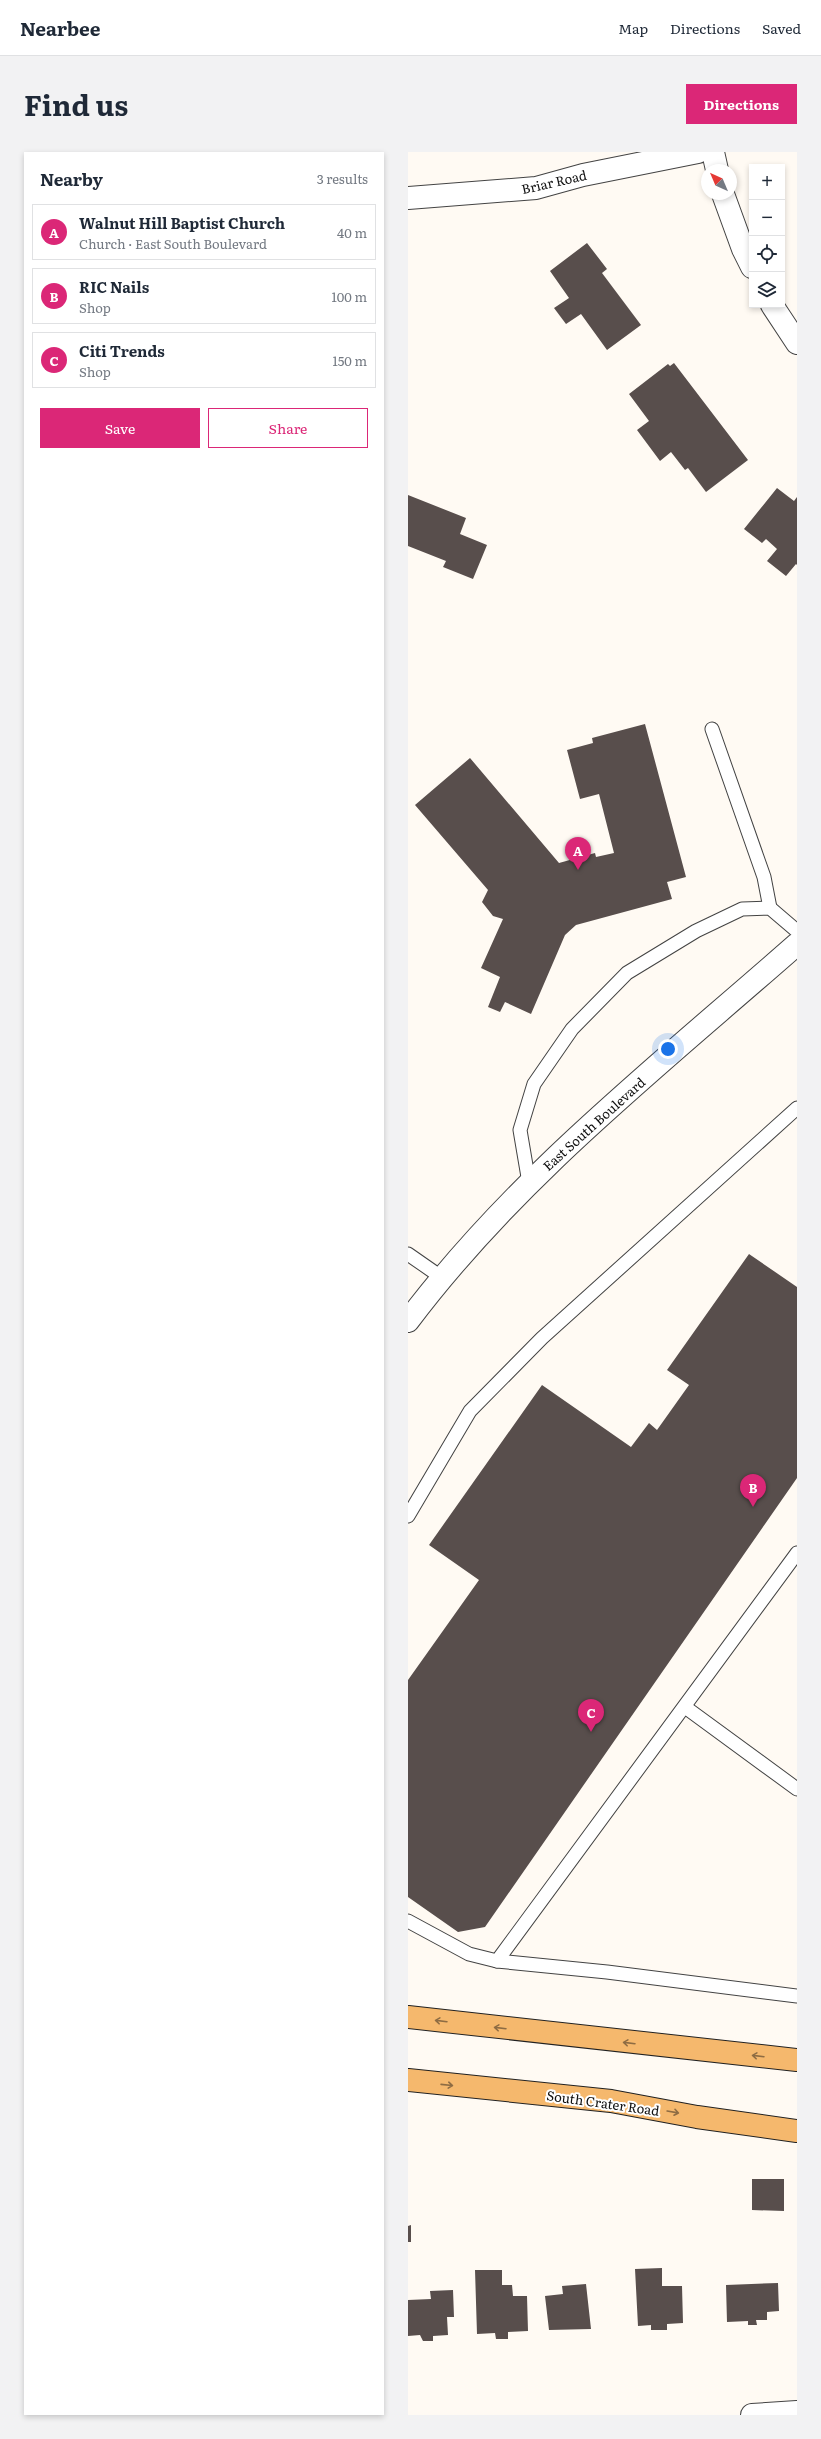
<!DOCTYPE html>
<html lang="en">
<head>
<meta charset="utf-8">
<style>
	body { margin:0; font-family:Literata,serif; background:#f2f2f3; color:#1f2937 }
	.controls { position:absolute; right:12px; top:12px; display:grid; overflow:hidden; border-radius:0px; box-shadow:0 2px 6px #0003 }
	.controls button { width:36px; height:36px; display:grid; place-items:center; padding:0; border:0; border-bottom:1px solid #e0e1e3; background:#fff; color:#1f2937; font:20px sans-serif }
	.compass { position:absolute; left:293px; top:12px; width:36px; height:36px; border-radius:50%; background:#fff; box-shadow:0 2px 6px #0003; rotate:316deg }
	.you { position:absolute; left:260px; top:897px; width:14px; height:14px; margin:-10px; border:3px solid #fff; border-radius:50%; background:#1a73e8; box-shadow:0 0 0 6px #1a73e833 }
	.badge { display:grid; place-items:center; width:26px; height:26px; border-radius:50%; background:#db2777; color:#fff; font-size:13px; font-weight:700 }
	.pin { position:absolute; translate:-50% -33px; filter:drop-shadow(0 1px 2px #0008) }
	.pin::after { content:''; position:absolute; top:21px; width:14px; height:12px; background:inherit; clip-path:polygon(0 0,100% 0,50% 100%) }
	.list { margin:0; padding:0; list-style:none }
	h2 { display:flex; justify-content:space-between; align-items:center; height:52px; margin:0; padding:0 16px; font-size:17px }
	h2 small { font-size:13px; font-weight:400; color:#747a83 }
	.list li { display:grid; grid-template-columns:26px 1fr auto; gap:12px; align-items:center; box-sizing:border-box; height:56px; margin:0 8px 8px; padding:0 8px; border:1px solid #e0e1e3; border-radius:0px }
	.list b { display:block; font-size:15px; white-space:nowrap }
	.list p { margin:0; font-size:13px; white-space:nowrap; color:#747a83 }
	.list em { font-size:13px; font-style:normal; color:#747a83 }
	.actions { display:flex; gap:8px; padding:12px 16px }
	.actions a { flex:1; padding:9px 0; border:1px solid #db2777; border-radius:0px; text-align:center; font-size:14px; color:#db2777 }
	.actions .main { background:#db2777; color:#fff }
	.icon { flex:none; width:22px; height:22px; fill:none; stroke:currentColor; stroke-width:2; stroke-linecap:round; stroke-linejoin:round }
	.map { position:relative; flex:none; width:389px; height:2263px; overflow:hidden; border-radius:0px }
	header { display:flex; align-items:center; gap:24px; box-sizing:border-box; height:56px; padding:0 20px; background:#fff; border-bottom:1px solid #e0e1e3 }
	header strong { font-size:19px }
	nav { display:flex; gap:22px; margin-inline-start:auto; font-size:14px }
	.intro { display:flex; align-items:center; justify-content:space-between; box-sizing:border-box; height:96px; padding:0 24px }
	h1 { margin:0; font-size:28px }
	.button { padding:10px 18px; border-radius:0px; background:#db2777; color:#fff; font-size:14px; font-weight:700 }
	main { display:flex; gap:24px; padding:0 24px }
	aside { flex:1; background:#fff; border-radius:0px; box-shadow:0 2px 6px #0003 }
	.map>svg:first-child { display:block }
</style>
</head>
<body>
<header>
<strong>Nearbee</strong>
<nav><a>Map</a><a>Directions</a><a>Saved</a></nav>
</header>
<div class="intro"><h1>Find us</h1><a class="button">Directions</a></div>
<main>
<aside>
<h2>Nearby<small>3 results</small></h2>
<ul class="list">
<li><span class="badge">A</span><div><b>Walnut Hill Baptist Church</b><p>Church · East South Boulevard</p></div><em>40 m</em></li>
<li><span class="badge">B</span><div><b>RIC Nails</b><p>Shop</p></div><em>100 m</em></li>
<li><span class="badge">C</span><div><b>Citi Trends</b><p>Shop</p></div><em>150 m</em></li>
</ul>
<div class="actions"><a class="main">Save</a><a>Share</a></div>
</aside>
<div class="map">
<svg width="389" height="2263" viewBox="0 0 389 2263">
	<rect width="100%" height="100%" fill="#fffaf3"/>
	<g fill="#584e4c">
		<polygon points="179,91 199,117 194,121 233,173 199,198 173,162 158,172 146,156 161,146 142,119"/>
		<polygon points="266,211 340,308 298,340 280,316 277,318 263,300 252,309 229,278 241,269 221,242 260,212 262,214"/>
		<polygon points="369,336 386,349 389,345 389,413 388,412 378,424 359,409 369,397 358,387 354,391 336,377"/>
		<polygon points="0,343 58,366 52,382 79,393 65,427 35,415 38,409 0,394"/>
		<polygon points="237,572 278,725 259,730 264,747 168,773 157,783 123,862 97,850 92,860 80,855 92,825 73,816 95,767 85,764 74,750 80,738 7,653 62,606 151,711 187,701 188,705 206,701 191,642 172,647 159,598 185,591 184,586"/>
		<polygon points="341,1102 389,1135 389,1326 77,1775 50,1780 0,1745 0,1528 71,1428 21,1393 134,1233 223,1295 241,1271 249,1278 281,1233 259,1218"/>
		<polygon points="344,2027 376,2027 376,2059 344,2058"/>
		<polygon points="3,2073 3,2090 0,2090 0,2074"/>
		<polygon points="254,2116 254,2134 274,2134 275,2171 259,2172 259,2178 243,2178 243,2173 230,2174 227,2117"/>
		<polygon points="67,2118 94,2118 94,2133 104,2133 105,2144 119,2144 120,2179 100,2180 100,2187 88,2187 87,2181 69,2182"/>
		<polygon points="370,2131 371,2159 359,2160 359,2168 348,2168 349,2173 340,2173 340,2169 319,2170 318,2133"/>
		<polygon points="178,2132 183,2177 141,2178 137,2144 155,2142 154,2134"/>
		<polygon points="45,2138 46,2165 39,2165 40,2183 25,2184 25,2189 15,2189 12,2183 0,2184 0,2148 23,2147 22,2139"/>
	</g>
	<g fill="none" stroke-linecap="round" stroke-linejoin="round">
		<defs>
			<g id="lane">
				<polyline points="304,577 356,725 362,756"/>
				<polyline points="121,1031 112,978 126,932 164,877 219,821 288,779 334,757 362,756 389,779"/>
				<polyline points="0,1102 33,1125"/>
				<polyline points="0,1364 62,1259 134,1186 389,956"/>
				<polyline points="277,1555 389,1637"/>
				<polyline points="0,1769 61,1802 89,1809 389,1401"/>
				<polyline points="89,1809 199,1820 389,1844"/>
			</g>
			<g id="street">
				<polyline points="305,0 309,18"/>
				<polyline points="315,42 335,97 344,115"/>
				<polyline points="0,46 128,36 175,23 290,0"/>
				<polyline points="364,153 389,191"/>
				<path d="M0,1169C109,1024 254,911 389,792"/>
				<polyline points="344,2263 389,2260"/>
			</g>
			<g id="primary">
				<polyline points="0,1865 389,1908"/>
				<polyline points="0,1928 203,1949 289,1965 389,1979"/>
			</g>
		</defs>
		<use href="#lane" stroke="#434343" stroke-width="15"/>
		<use href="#street" stroke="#434343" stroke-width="24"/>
		<use href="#primary" stroke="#212121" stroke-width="24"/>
		<use href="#lane" stroke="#fff" stroke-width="13"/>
		<use href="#street" stroke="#fff" stroke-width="22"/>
		<use href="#primary" stroke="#f5b86d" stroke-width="22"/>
	</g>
	<defs><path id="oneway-shaft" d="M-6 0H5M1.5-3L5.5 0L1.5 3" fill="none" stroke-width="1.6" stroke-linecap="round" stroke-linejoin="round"/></defs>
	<g stroke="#8e6c43">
		<use href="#oneway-shaft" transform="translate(33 1869) rotate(-173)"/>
		<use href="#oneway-shaft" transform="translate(92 1876) rotate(-173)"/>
		<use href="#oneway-shaft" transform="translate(221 1891) rotate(-173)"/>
		<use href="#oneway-shaft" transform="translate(350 1904) rotate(-173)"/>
		<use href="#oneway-shaft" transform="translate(39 1933) rotate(6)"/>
		<use href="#oneway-shaft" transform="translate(265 1960) rotate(10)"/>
	</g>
	<g text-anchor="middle" stroke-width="4" stroke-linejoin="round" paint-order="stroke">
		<g font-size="13" fill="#101010" stroke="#fff">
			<text transform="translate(146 30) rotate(-13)" y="5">Briar Road</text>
			<text transform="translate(186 972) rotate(-42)" y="5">East South Boulevard</text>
			<text transform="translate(195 1951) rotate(8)" y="5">South Crater Road</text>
		</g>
	</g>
</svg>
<div class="controls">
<button>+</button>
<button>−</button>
<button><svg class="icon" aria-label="locate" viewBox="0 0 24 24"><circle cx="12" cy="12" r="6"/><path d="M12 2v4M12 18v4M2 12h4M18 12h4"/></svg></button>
<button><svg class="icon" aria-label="layers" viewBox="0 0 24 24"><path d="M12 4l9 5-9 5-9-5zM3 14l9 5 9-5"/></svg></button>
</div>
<svg class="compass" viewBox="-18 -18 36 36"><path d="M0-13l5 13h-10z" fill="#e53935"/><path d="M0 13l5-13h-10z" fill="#747a83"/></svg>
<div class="you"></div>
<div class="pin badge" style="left:170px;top:718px">A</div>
<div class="pin badge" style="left:345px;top:1355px">B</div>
<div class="pin badge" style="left:183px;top:1580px">C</div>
</div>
</main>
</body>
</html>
